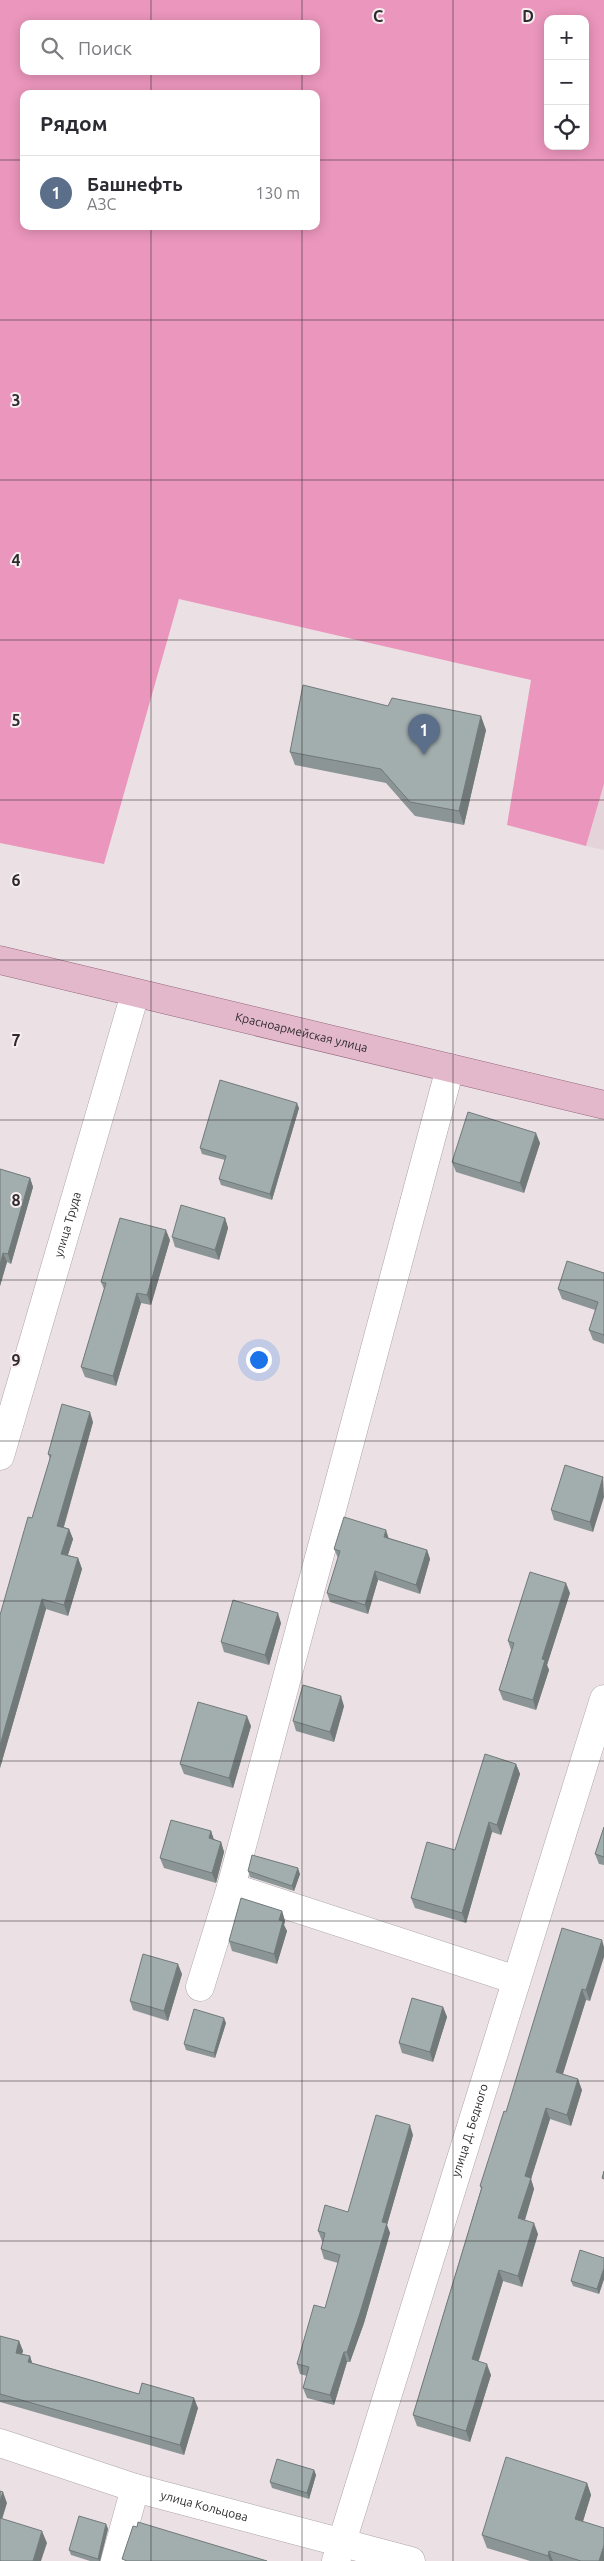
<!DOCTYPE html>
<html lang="ru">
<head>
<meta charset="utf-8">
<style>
	body { margin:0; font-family:Ubuntu,sans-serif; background:#f2f2f3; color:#2b2b33 }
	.controls { position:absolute; right:15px; top:15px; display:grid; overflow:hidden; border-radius:10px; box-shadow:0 2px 12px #0003 }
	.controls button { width:45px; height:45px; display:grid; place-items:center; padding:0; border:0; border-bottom:1px solid #e1e1e2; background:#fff; color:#2b2b33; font:25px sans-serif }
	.you { position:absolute; left:258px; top:1359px; width:18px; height:18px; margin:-12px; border:4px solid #fff; border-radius:50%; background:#1a73e8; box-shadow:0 0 0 8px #1a73e833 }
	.badge { display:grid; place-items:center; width:32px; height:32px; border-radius:50%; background:#2d7777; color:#fff; font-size:16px; font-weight:700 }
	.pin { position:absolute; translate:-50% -41px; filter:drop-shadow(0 1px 2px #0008) }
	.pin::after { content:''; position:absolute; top:26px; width:18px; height:15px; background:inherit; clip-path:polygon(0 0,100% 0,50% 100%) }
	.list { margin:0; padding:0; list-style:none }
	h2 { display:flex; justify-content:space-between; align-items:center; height:65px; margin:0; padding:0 20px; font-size:21px }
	h2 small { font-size:16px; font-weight:400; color:#7c7c81 }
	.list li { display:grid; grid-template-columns:32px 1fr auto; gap:15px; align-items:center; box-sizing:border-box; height:75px; padding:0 20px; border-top:1px solid #e1e1e2 }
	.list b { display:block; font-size:19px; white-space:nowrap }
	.list p { margin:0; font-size:16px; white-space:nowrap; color:#7c7c81 }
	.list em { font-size:16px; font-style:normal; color:#7c7c81 }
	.icon { flex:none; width:28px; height:28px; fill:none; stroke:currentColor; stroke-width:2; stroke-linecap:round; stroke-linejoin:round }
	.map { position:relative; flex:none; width:604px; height:2561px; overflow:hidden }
	.search { position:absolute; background:#fff; box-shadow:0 2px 12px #0003; left:20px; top:20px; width:300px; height:55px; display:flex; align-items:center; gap:12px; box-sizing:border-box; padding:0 18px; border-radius:10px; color:#7c7c81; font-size:19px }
	.panel { position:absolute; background:#fff; box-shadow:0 2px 12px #0003; left:20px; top:90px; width:300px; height:140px; border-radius:10px }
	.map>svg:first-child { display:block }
</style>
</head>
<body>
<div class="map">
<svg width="604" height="2561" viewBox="0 0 604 2561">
	<rect width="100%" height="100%" fill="#ebe1e5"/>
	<polygon fill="#e5d3da" points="604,784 604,850 586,846"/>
	<path fill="#eb96bc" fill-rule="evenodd" d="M0,0H604V784L586,846L507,825L531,680L179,599L104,864L0,843ZM548,19H585V146H548ZM24,24H316V71H24ZM24,94H316V226H24Z"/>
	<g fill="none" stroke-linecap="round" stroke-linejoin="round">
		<defs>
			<g id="minor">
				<path id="s1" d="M0,1456L135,994"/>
				<polyline points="231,1887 516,1980"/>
				<polyline points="200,1987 231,1887 450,1068"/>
				<path id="s2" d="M0,2443L135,2488L411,2561"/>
				<polyline points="115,2561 135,2488"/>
				<path id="s3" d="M336,2561L604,1699"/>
			</g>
			<g id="major">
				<path id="s4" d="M0,960L604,1105"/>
			</g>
		</defs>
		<use href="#minor" stroke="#aea4a8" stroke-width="29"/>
		<use href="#major" stroke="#97677c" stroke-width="29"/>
		<use href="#minor" stroke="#fff" stroke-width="28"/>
		<use href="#major" stroke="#e2b8ca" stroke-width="28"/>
	</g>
	<g fill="#8b9595">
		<polygon points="388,706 486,730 464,825 415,816 386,783 295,765 290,752"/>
		<polygon points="299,1108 272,1200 221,1185 219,1179 225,1160 202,1154 200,1148"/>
		<polygon points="540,1143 524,1193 456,1172 452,1162"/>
		<polygon points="0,1169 30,1178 33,1187 11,1264 7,1262 0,1286"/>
		<polygon points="225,1218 228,1228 219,1260 175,1247 172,1237"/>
		<polygon points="170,1240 151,1305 141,1303 116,1386 85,1377 81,1367 104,1289 101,1282"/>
		<polygon points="604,1273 604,1344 593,1340 589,1330 595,1310 562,1299 558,1289"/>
		<polygon points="93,1422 64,1527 69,1529 73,1539 68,1555 78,1558 82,1569 68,1616 46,1609 0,1768 32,1518 50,1459 48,1454"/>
		<polygon points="603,1477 593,1532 554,1520 551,1510"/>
		<polygon points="389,1538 427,1550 430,1559 420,1594 378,1580 368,1614 330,1602 327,1593 338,1558 334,1549"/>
		<polygon points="570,1593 547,1665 549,1670 536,1710 503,1700 499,1690 511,1650 508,1641"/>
		<polygon points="281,1623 269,1665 224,1652 221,1642"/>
		<polygon points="344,1706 334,1742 296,1731 293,1721"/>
		<polygon points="251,1726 233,1788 184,1774 180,1764"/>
		<polygon points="516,1764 520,1774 501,1835 492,1832 466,1923 415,1908 411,1898 455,1850"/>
		<polygon points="604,1827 604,1865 599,1864 595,1854"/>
		<polygon points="211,1831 214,1839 221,1842 224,1852 216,1883 164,1868 160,1858"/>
		<polygon points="248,1871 300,1874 294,1891 250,1877"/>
		<polygon points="282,1911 285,1921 284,1925 287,1931 277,1964 232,1951 229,1941"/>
		<polygon points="602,1940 590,2001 586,2000 563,2074 582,2090 571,2126 550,2119 531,2179 534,2189 525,2220 538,2234 522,2287 503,2281 478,2361 491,2375 470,2442 417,2426 413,2415 481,2189 480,2186 506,2112"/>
		<polygon points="182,1974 168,2021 133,2010 130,2001"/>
		<polygon points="443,2007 447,2017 433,2062 402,2053 399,2043"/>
		<polygon points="226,2023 215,2058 186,2050 184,2044"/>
		<polygon points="413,2135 387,2225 390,2233 364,2323 350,2362 347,2362 334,2405 307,2398 303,2388 307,2376 300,2374 297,2364 325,2308 338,2263 324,2259 321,2249 323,2241 322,2241 318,2231 348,2212"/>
		<polygon points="604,2258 604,2279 599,2294 573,2286 571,2281"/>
		<polygon points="0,2336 19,2341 23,2351 22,2354 30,2356 32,2363 139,2394 198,2408 184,2455 0,2402"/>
		<polygon points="314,2470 316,2475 309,2499 272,2488 270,2482"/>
		<polygon points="587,2483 591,2495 583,2521 604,2561 530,2561 487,2548 482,2535"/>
		<polygon points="106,2524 108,2529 100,2561 90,2561 71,2555 69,2550"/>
	</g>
	<g fill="#717979">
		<polygon points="481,716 486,730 464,825 459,811"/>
		<polygon points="297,1103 299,1108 272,1200 270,1194"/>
		<polygon points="536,1133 540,1143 524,1193 520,1183"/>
		<polygon points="30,1178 33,1187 11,1264 8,1254"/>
		<polygon points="225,1218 228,1228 219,1260 215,1250"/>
		<polygon points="166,1230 170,1240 151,1305 147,1295"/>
		<polygon points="3,1253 7,1262 0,1286 0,1265"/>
		<polygon points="137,1293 141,1303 116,1386 113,1376"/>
		<polygon points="90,1412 93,1422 61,1536 57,1526"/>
		<polygon points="603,1477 604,1497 593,1532 590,1522"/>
		<polygon points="69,1529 73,1539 65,1564 61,1554"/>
		<polygon points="386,1530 389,1539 384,1537"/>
		<polygon points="427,1550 430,1559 420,1594 416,1585"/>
		<polygon points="78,1558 82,1569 68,1616 64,1605"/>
		<polygon points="375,1571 378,1580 368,1614 365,1605"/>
		<polygon points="566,1583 570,1593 547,1665 549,1670 536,1710 533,1700 542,1659"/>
		<polygon points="42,1599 46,1609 0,1768 0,1745"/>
		<polygon points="278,1613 281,1623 269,1665 265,1655"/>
		<polygon points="341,1696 344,1706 334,1742 330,1732"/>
		<polygon points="247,1716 251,1726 233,1788 229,1778"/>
		<polygon points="516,1764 520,1774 501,1835 497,1825"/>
		<polygon points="489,1822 492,1832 466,1923 462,1913"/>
		<polygon points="211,1831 214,1841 209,1838"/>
		<polygon points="221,1842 224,1852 216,1883 212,1873"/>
		<polygon points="298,1868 300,1874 294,1891 292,1886"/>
		<polygon points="282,1911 285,1921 284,1925 287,1931 277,1964 274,1954 279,1920"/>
		<polygon points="602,1940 604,1947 604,1957 590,2001 586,1990"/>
		<polygon points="178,1964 182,1974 168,2021 164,2011"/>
		<polygon points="582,1989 586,2000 560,2083 556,2072"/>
		<polygon points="443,2007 447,2017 433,2062 430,2052"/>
		<polygon points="224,2018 226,2023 215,2058 214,2053"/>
		<polygon points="578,2079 582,2090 571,2126 567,2115"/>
		<polygon points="546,2108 550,2119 531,2179 534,2189 522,2229 518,2218 525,2176"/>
		<polygon points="410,2125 413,2135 387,2225 390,2233 364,2323 350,2362 347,2352 382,2222"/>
		<polygon points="534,2223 538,2234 522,2287 518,2276"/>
		<polygon points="604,2268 604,2279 599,2294 597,2289"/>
		<polygon points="499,2270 503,2281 476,2370 472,2359"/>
		<polygon points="19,2341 23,2351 19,2363 16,2353"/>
		<polygon points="344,2352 347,2362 334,2405 330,2395"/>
		<polygon points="30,2356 33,2366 28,2362"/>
		<polygon points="487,2364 491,2375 470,2442 466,2431"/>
		<polygon points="194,2398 198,2408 184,2455 180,2445"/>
		<polygon points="314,2470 316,2475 309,2499 307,2493"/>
		<polygon points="587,2483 591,2495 580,2531 575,2519"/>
		<polygon points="3,2492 7,2503 0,2526 0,2501"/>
		<polygon points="106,2524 108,2529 100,2561 99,2561 98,2559"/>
		<polygon points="42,2531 47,2543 41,2561 33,2561"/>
		<polygon points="604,2545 604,2561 599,2561"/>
		<polygon points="549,2551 553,2561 550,2561 548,2556"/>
	</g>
	<g fill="#a2adad" stroke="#717979">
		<polygon points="303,685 388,706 392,698 481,716 459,811 410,802 381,769 290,752"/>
		<polygon points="220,1080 297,1103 270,1194 219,1179 226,1156 200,1148"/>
		<polygon points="468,1112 536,1133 520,1183 452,1162"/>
		<polygon points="0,1169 30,1178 8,1254 3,1253 0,1265"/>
		<polygon points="181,1205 225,1218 215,1250 172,1237"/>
		<polygon points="120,1218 166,1230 147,1295 137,1293 113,1376 81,1367 106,1283 101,1282"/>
		<polygon points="567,1261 604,1273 604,1335 589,1330 598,1302 558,1289"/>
		<polygon points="62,1404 90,1412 57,1526 69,1529 61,1554 78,1558 64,1605 42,1599 0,1745 0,1615 28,1517 32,1518 51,1455 48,1454"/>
		<polygon points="565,1465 603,1477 590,1522 551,1510"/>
		<polygon points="344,1517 386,1530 384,1537 427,1550 416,1585 375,1571 365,1605 327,1593 340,1551 334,1549"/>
		<polygon points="530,1572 566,1583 542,1659 545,1660 533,1700 499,1690 514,1643 508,1641"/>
		<polygon points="233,1600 278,1613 265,1655 221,1642"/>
		<polygon points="303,1685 341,1696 330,1732 293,1721"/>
		<polygon points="198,1702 247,1716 229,1778 180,1764"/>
		<polygon points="485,1754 516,1764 497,1825 489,1822 462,1913 411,1898 427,1842 455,1850"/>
		<polygon points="171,1820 211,1831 209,1838 221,1842 212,1873 160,1858"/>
		<polygon points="604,1827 604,1857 595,1854"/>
		<polygon points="252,1855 298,1868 292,1886 248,1871"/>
		<polygon points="241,1898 282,1911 279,1920 283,1921 274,1954 229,1941"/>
		<polygon points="562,1928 602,1940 586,1990 582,1989 556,2072 578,2079 567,2115 546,2108 525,2176 531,2178 518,2218 534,2223 518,2276 499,2270 472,2359 487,2364 466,2431 413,2415 482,2187 480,2186 504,2111 506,2112"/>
		<polygon points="143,1954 178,1964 164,2011 130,2001"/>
		<polygon points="412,1998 443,2007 430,2052 399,2043"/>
		<polygon points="194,2009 224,2018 214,2053 184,2044"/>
		<polygon points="376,2115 410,2125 382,2222 387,2223 360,2313 347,2352 344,2352 330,2395 303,2388 309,2367 297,2364 314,2305 325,2308 340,2255 321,2249 325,2233 318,2231 325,2205 348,2212"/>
		<polygon points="604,2171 604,2179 602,2178"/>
		<polygon points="580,2250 604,2258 604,2268 597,2289 571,2281"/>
		<polygon points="0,2336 19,2341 16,2353 30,2356 28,2362 139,2394 142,2383 194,2398 180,2445 0,2394"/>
		<polygon points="506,2457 587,2483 575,2519 604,2528 604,2545 599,2561 581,2561 549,2551 548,2556 482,2535"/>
		<polygon points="277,2459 314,2470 307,2493 270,2482"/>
		<polygon points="0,2491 3,2492 0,2501"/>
		<polygon points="79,2516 106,2524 98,2559 69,2550"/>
		<polygon points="0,2518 42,2531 33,2561 0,2561"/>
		<polygon points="138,2522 267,2561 127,2561 122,2559 133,2526 137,2527"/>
	</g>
	<path fill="none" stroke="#2f2b2c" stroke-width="1" stroke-opacity="0.55" d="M151,0V24M302,0V24M453,0V2561M151,71V94M302,71V94M0,160H24M316,160H604M151,226V2561M302,226V2561M0,320H604M0,480H604M0,640H604M0,800H604M0,960H604M0,1120H604M0,1280H604M0,1441H604M0,1601H604M0,1761H604M0,1921H604M0,2081H604M0,2241H604M0,2401H604"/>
	<g text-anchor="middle" stroke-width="4" stroke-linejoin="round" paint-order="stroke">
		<g font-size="12" fill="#2f2b2c" stroke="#f8eef2">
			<text dy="4" stroke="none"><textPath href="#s4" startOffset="310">Красноармейская улица</textPath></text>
			<text dy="4" stroke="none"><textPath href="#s1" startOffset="241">улица Труда</textPath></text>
			<text dy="4" stroke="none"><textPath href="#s3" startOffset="451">улица Д. Бедного</textPath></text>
			<text dy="4" stroke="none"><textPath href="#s2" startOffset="214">улица Кольцова</textPath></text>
		</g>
	</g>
	<g font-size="16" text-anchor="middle" font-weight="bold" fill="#2f2b2c" stroke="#f8eef2" stroke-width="4" stroke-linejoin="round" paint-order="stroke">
		<text x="378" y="22">C</text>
		<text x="528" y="22">D</text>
		<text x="16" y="406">3</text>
		<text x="16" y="566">4</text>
		<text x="16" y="726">5</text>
		<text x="16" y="886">6</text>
		<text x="16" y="1046">7</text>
		<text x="16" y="1206">8</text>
		<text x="16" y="1366">9</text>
	</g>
</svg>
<div class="controls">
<button>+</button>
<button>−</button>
<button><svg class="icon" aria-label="locate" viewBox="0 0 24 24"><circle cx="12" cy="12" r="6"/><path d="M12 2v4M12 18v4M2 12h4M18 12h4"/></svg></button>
</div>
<div class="you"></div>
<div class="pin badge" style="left:424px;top:755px;background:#5c6f8a">1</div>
<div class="search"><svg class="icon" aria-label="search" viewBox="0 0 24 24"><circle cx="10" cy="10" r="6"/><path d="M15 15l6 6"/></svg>Поиск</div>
<section class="panel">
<h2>Рядом<small></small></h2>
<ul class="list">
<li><span class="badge" style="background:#5c6f8a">1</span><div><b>Башнефть</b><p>АЗС</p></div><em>130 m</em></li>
</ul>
</section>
</div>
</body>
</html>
